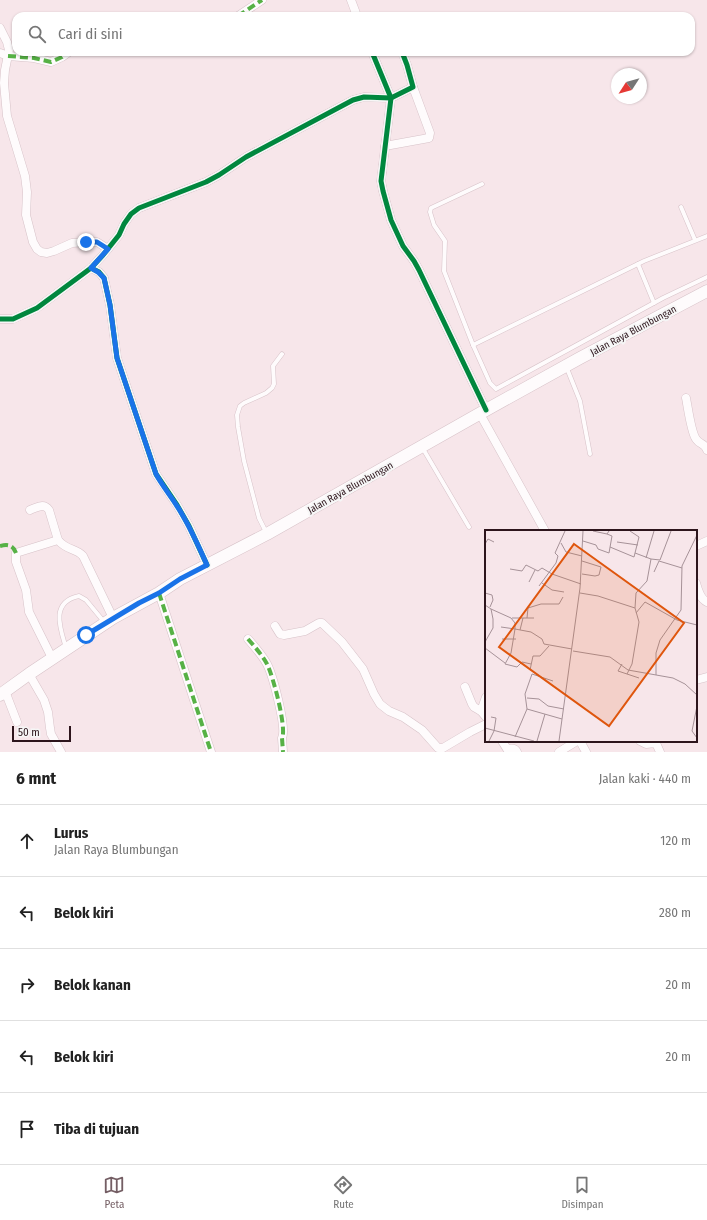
<!DOCTYPE html>
<html lang="id">
<head>
<meta charset="utf-8">
<style>
	body { margin:0; font-family:"Fira Sans Condensed",sans-serif; background:#f6f6f6; color:#222 }
	.compass { position:absolute; left:611px; top:68px; width:36px; height:36px; border-radius:50%; background:#fff; box-shadow:0 1px 3px #0004; rotate:234deg }
	.scale { position:absolute; left:12px; bottom:10px; width:59px; box-sizing:border-box; padding-left:4px; border:2px solid #2d151c; border-top:0; font-size:11px; line-height:14px; white-space:nowrap; color:#2d151c; -webkit-text-stroke:3px #f6f6f6; paint-order:stroke }
	.stop { position:absolute; width:12px; height:12px; margin:-9px; border:3px solid #1a73e8; border-radius:50%; background:#fff }
	.stop.end { background:#1a73e8; border-color:#fff; box-shadow:0 1px 4px #0008 }
	.list { margin:0; padding:0; list-style:none }
	h2 { display:flex; justify-content:space-between; align-items:center; height:52px; margin:0; padding:0 16px; font-size:17px }
	h2 small { font-size:13px; font-weight:400; color:#767676 }
	.list li { display:grid; grid-template-columns:26px 1fr auto; gap:12px; align-items:center; box-sizing:border-box; height:72px; padding:0 16px; border-top:1px solid #e0e0e0 }
	.list b { display:block; font-size:15px; white-space:nowrap }
	.list p { margin:0; font-size:13px; white-space:nowrap; color:#767676 }
	.list em { font-size:13px; font-style:normal; color:#767676 }
	.icon { flex:none; width:22px; height:22px; fill:none; stroke:currentColor; stroke-width:2; stroke-linecap:round; stroke-linejoin:round }
	.map { position:relative; flex:none; width:707px; height:752px; overflow:hidden }
	.search { position:absolute; background:#fff; box-shadow:0 1px 3px #0004; left:12px; right:12px; top:12px; height:44px; display:flex; align-items:center; gap:10px; box-sizing:border-box; padding:0 14px; border-radius:12px; color:#767676; font-size:15px }
	.sheet { height:412px; background:#fff }
	nav { display:flex; justify-content:space-around; align-items:center; box-sizing:border-box; height:56px; border-top:1px solid #e0e0e0; background:#fff; font-size:11px; color:#767676 }
	nav a { display:grid; justify-items:center; gap:2px }
	nav .on { color:#745e64 }
	.map>svg:first-child { display:block }
</style>
</head>
<body>
<div class="map">
<svg width="707" height="752" viewBox="0 0 707 752">
	<rect width="100%" height="100%" fill="#f7e6ea"/>
	<g fill="none" stroke-linecap="round" stroke-linejoin="round">
		<defs>
			<g id="lane">
				<polyline points="482,184 431,208 430,212 434,225 445,241 444,271 473,345 490,383 496,389 663,298 707,277"/>
				<polyline points="681,207 695,240"/>
				<polyline points="638,264 654,303"/>
				<polyline points="473,345 644,261 707,236"/>
				<polyline points="566,366 580,401 590,454"/>
				<polyline points="422,447 469,527"/>
				<polyline points="266,532 259,518 244,461 238,427 237,415 240,406 244,403 266,393 272,388 274,384 273,366 282,354"/>
				<path d="M66,648C60,628 50,602 79,596L86,600L105,623"/>
			</g>
			<g id="street">
				<polyline points="351,0 357,16"/>
				<polyline points="238,16 262,0"/>
				<polyline points="0,28 7,42 9,50 5,70 4,83 7,116 25,176 27,192 26,215 33,242 37,249 41,252 47,253 54,251 72,243 87,242 97,242 108,249"/>
				<polyline points="372,52 391,98 381,181 383,191 391,220 403,246 414,261 419,270 486,410"/>
				<polyline points="0,53 8,56 34,58 51,62 62,57 69,52"/>
				<polyline points="385,146 429,138 430,133 413,87"/>
				<polyline points="91,268 99,272 104,278 110,305 117,358 156,474 177,505 189,526 207,565"/>
				<polyline points="0,319 13,319 37,308 91,268 103,255 119,235 124,224 131,214 139,208 206,182 219,175 246,157 353,100 364,97 391,98 413,87 407,65 402,52"/>
				<path d="M686,398C688,408 691,432 696,439C700,445 705,443 707,450"/>
				<polyline points="480,414 545,531"/>
				<path d="M30,510C37,507 44,503 49,510L58,540"/>
				<polyline points="696,546 707,541"/>
				<path d="M696,583C698,590 700,599 707,602"/>
				<polyline points="159,593 211,752"/>
				<polyline points="275,626 280,634 284,635 305,631 319,623 322,623 342,642 363,669 374,694 380,704 389,711 403,717 422,730 438,748 443,748 470,732 486,724"/>
				<path d="M248,639C255,647 262,655 267,664C273,676 287,728 282,738L283,752"/>
				<path d="M52,658L29,612L26,590L16,562V553L58,540C67,551 76,548 83,556L113,618"/>
				<polyline points="29,674 44,700 48,712 50,728 51,734 61,752"/>
				<polyline points="696,680 707,677"/>
				<polyline points="465,687 472,704 474,707 481,711 486,717"/>
				<polyline points="5,691 17,722"/>
				<polyline points="481,711 486,697"/>
				<path d="M502,741L507,749C512,748 515,748 517,752"/>
				<polyline points="580,741 586,752"/>
				<polyline points="640,741 646,744 656,743 660,752"/>
				<polyline points="559,752 577,741"/>
			</g>
			<polyline id="primary" points="0,695 29,674 113,618 159,593 180,579 267,534 486,410 580,358 707,291"/>
		</defs>
		<use href="#lane" stroke="#d7c2c8" stroke-width="5"/>
		<use href="#street" stroke="#d7c2c8" stroke-width="9"/>
		<use href="#primary" stroke="#d7c2c8" stroke-width="13"/>
		<use href="#lane" stroke="#fefbfc" stroke-width="4"/>
		<use href="#street" stroke="#fefbfc" stroke-width="8"/>
		<use href="#primary" stroke="#fefbfc" stroke-width="12"/>
		<g stroke="#56b145" stroke-width="4" stroke-dasharray="8 4" stroke-linecap="butt">
			<polyline points="238,16 262,0"/>
			<polyline points="8,56 34,58 51,62 62,57 69,52"/>
			<path d="M0,546C8,544 13,545 16,553"/>
			<polyline points="159,593 211,752"/>
			<path d="M248,639C255,647 262,655 267,664C273,676 287,728 282,738L283,752"/>
		</g>
		<defs>
			<g id="cycleway">
				<polyline points="372,52 391,98 381,181 383,191 391,220 403,246 414,261 419,270 486,410"/>
				<polyline points="91,268 99,272 104,278 110,305 117,358 156,474 177,505 189,526 207,565"/>
				<polyline points="0,319 13,319 37,308 91,268 103,255 119,235 124,224 131,214 139,208 206,182 219,175 246,157 353,100 364,97 391,98 413,87 407,65 402,52"/>
			</g>
		</defs>
		<use href="#cycleway" stroke="#f6f6f6" stroke-width="8"/>
		<use href="#cycleway" stroke="#00873e" stroke-width="5"/>
	</g>
	<g fill="none" stroke-linecap="round" stroke-linejoin="round">
		<path stroke="#1a73e8" stroke-width="5" d="M86,635L139,603L159,593L180,579L207,565C198,545 189,524 177,506C170,495 162,485 156,474L117,358L110,305L104,278L98,272L91,268L108,249L97,242H86"/>
	</g>
	<g text-anchor="middle" stroke-width="4" stroke-linejoin="round" paint-order="stroke">
		<g font-size="10" fill="#2d151c" stroke="#f6f6f6">
			<text transform="translate(633 330) rotate(-28)" y="4">Jalan Raya Blumbungan</text>
			<text transform="translate(350 487) rotate(-29)" y="4">Jalan Raya Blumbungan</text>
		</g>
	</g>
	<g transform="translate(485 530)">
		<rect width="212" height="212" fill="#f7e6ea"/>
		<path fill="none" stroke="#a69298" stroke-width="1" d="M108,1L122,4L124,1M98,11L111,15L113,19L124,23L127,6L122,4M132,12L153,15M76,13L81,22L97,26M0,14L3,9L9,12M125,17L149,27L154,7L145,1M150,23L166,29M161,28L169,1M25,39L37,41L41,35L53,41L57,38L67,44L96,54M169,42L174,31L197,38M97,44L110,46L114,45L116,37L97,31M44,52L50,40M57,53L67,60L79,62M54,56L71,33L73,26L70,23L80,1M0,63L7,65L8,70L5,77M95,63L113,66L150,78M0,75L6,79L8,89V98L0,112M6,79L26,88L30,93V99L46,102L57,109L59,114L87,119M151,83L160,72L192,90L212,95M27,88H49M42,88L43,78L56,74H74L78,67M16,97L30,99L26,123L20,134L32,137L37,132L46,134M35,100L38,88M17,109H31M0,118L20,133M88,121L125,127L143,140L188,148L200,154L212,165M137,134L133,141L142,144M45,140L48,126H55L64,116M171,145V123L175,110L196,80L197,36L212,5M154,148L142,144L147,134L154,92L150,78L151,63L162,51L166,29L175,30L186,1M42,168L54,169L63,176L79,179M212,176L207,201L212,208M42,179L77,189M0,198L49,211M30,207L42,179L40,164L47,144L68,151M4,211L9,201L11,188L6,187M52,211L60,184M74,211L95,58L98,1"/>
		<path fill="#df560d" fill-opacity="0.15" stroke="#df560d" stroke-width="2" d="M89,14L199,93L124,196L14,117Z"/>
		<rect width="212" height="212" fill="none" stroke="#2d151c" stroke-width="2"/>
	</g>
</svg>
<svg class="compass" viewBox="-18 -18 36 36"><path d="M0-13l5 13h-10z" fill="#e53935"/><path d="M0 13l5-13h-10z" fill="#767676"/></svg>
<div class="scale">50 m</div>
<div class="stop" style="left:86px;top:635px"></div>
<div class="stop end" style="left:86px;top:242px"></div>
<div class="search"><svg class="icon" aria-label="search" viewBox="0 0 24 24"><circle cx="10" cy="10" r="6"/><path d="M15 15l6 6"/></svg>Cari di sini</div>
</div>
<section class="sheet">
<h2>6 mnt<small>Jalan kaki · 440 m</small></h2>
<ul class="list">
<li><svg class="icon" aria-label="ahead" viewBox="0 0 24 24"><path d="M12 20V5M6 11l6-6 6 6"/></svg><div><b>Lurus</b><p>Jalan Raya Blumbungan</p></div><em>120 m</em></li>
<li><svg class="icon" aria-label="left" viewBox="0 0 24 24"><path d="M17 20v-9H6M10 6l-5 5 5 5"/></svg><div><b>Belok kiri</b></div><em>280 m</em></li>
<li><svg class="icon" aria-label="right" viewBox="0 0 24 24"><path d="M7 20v-9h11M14 6l5 5-5 5"/></svg><div><b>Belok kanan</b></div><em>20 m</em></li>
<li><svg class="icon" aria-label="left" viewBox="0 0 24 24"><path d="M17 20v-9H6M10 6l-5 5 5 5"/></svg><div><b>Belok kiri</b></div><em>20 m</em></li>
<li><svg class="icon" aria-label="arrive" viewBox="0 0 24 24"><path d="M6 21V4h12l-3 4 3 4H6"/></svg><div><b>Tiba di tujuan</b></div></li>
</ul>
</section>
<nav>
<a class="on"><svg class="icon" aria-label="map" viewBox="0 0 24 24"><path d="M3 6l6-2 6 2 6-2v14l-6 2-6-2-6 2zM9 4v14M15 6v14"/></svg>Peta</a>
<a><svg class="icon" aria-label="directions" viewBox="0 0 24 24"><path d="M12 3l9 9-9 9-9-9zM9 14v-3h6M13 9l2 2-2 2"/></svg>Rute</a>
<a><svg class="icon" aria-label="saved" viewBox="0 0 24 24"><path d="M7 4h10v16l-5-4-5 4z"/></svg>Disimpan</a>
</nav>
</body>
</html>
